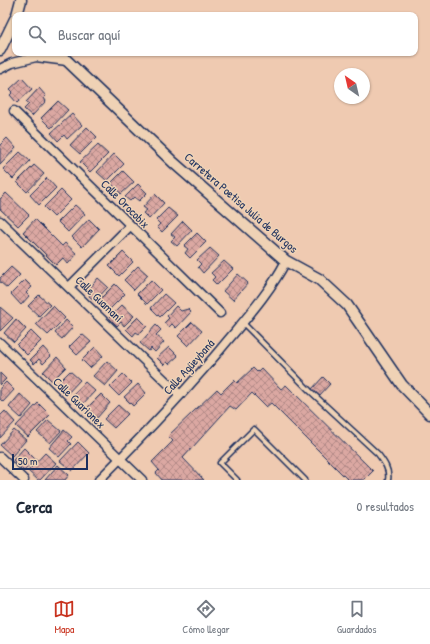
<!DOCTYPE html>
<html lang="es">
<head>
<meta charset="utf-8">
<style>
	body { margin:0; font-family:"Patrick Hand",sans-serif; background:#f2f2f3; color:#1f2937 }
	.compass { position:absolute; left:334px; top:68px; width:36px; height:36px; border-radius:50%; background:#fff; box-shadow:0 1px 3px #0004; rotate:326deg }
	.scale { position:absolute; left:12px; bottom:10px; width:76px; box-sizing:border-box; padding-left:4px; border:2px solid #1b2f5e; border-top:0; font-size:11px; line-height:14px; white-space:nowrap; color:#1b2f5e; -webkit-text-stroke:3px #efd2b5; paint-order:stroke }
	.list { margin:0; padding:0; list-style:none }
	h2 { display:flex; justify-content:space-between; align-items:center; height:52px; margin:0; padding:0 16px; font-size:17px }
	h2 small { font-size:13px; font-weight:400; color:#747a83 }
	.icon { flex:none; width:22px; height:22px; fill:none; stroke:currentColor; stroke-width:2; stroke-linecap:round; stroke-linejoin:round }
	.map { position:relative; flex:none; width:430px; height:480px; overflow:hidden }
	.search { position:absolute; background:#fff; box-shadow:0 1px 3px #0004; left:12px; right:12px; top:12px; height:44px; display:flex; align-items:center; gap:10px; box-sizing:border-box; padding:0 14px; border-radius:8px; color:#747a83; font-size:15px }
	.sheet { height:108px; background:#fff }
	nav { display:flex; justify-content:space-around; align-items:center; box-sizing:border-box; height:56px; border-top:1px solid #e0e1e3; background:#fff; font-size:11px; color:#747a83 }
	nav a { display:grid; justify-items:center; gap:2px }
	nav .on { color:#c8321e }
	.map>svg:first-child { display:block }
</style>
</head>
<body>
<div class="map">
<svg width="430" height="480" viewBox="0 0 430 480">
	<defs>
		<pattern id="building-cross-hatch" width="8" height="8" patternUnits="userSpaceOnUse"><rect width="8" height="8" fill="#dba8a2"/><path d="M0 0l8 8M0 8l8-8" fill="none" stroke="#b18987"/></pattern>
	</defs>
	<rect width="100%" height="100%" fill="#efcab1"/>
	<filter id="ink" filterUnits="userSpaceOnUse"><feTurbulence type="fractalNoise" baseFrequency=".025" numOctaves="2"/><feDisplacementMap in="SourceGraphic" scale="8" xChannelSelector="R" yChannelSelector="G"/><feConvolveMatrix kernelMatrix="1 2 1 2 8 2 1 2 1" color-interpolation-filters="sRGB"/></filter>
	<g filter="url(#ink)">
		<g fill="url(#building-cross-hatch)" stroke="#1b2f5e">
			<polygon points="22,78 32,89 17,103 10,95 13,92 10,89"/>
			<polygon points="39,88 46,96 44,98 46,101 32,116 24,109 29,104 26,102"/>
			<polygon points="58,101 68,110 51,128 41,118"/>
			<polygon points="72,114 82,125 67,139 64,135 58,141 51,133"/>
			<polygon points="87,127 97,137 80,154 70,145"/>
			<polygon points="7,138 16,148 0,165 0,145"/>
			<polygon points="98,145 108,154 90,172 80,162"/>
			<polygon points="20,152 30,161 13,179 3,169"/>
			<polygon points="114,154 124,164 107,181 97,172"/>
			<polygon points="34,165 44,174 27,192 17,182"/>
			<polygon points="123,171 134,182 121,194 111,183"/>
			<polygon points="47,178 56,188 39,205 30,195"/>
			<polygon points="138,184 147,193 139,201 134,197 130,201 125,197"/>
			<polygon points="61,190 71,200 54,217 44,207"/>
			<polygon points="6,193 29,215 18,226 0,209 0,199"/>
			<polygon points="155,194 164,203 149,219 143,213 147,210 143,207"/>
			<polygon points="75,205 85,214 68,232 58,222"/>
			<polygon points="168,208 178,216 162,232 157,227 160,224 156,220"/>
			<polygon points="35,219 62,246 65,243 77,254 68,264 63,258 56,265 23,232"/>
			<polygon points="89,219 99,229 82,247 72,237"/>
			<polygon points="183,221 192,230 177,246 171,241 175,237 171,234"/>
			<polygon points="197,233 206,242 190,258 185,253 188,249 184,246"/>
			<polygon points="210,248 219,256 203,273 198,267 201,264 197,260"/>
			<polygon points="123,252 133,262 119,276 109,266"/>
			<polygon points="224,261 233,269 217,285 212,280 215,277 211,273"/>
			<polygon points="138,266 148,275 134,290 124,280"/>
			<polygon points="11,267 20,275 7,288 0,282 0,278"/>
			<polygon points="238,274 248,283 233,300 223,291"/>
			<polygon points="98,278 108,287 95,301 89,296 92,292 89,289"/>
			<polygon points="25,280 32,287 26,293 29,296 21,305 11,294"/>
			<polygon points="151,280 161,290 147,304 137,294"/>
			<polygon points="115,284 125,294 107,312 97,302"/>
			<polygon points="164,294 174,303 160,317 151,308"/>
			<polygon points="39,295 50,305 39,316 28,306"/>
			<polygon points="122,305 134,316 124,326 121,322 117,326 109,318"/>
			<polygon points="53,306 65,318 48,335 36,324"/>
			<polygon points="176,306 181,311 188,309 191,312 176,328 172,324 169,327 164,323 169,318 167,316"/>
			<polygon points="0,307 13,318 0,331"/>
			<polygon points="138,317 147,326 139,334 136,332 133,336 126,329"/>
			<polygon points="16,319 26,329 14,342 4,333"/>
			<polygon points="66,320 73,327 62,339 55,333"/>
			<polygon points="192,322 202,331 188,346 178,336"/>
			<polygon points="156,325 161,330 156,335 164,342 155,352 151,348 149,351 140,343"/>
			<polygon points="31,331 41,341 27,355 17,345"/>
			<polygon points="82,334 91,342 77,355 69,347"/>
			<polygon points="43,347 51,356 43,364 39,359 34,364 30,360"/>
			<polygon points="95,347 103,356 90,368 82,360"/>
			<polygon points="169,347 178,356 169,364 167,362 164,365 157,358"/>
			<polygon points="57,357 66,367 52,381 43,372"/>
			<polygon points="107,361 118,371 105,386 93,376"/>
			<polygon points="253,368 257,372 261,368 281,389 286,385 373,471 364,480 348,480 271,403 266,407 252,393 236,410 230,406 183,458 204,480 162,480 156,473 159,470 152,462 173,441 168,436 217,389 221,393 234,380 237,383"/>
			<polygon points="70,371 80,380 66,395 56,385"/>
			<polygon points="0,373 6,379 0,385"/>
			<polygon points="123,374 132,383 119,396 110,387"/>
			<polygon points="323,377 330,384 319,396 312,389"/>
			<polygon points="6,382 14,390 3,402 0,399 0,388"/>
			<polygon points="85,382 95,391 81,406 72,396"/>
			<polygon points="138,384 146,393 133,406 124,397"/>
			<polygon points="20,394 32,405 21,418 9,407"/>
			<polygon points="101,394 110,403 97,418 87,408"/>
			<polygon points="38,403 50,415 28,437 16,426"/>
			<polygon points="118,405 128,414 114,428 104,419"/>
			<polygon points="5,411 15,422 0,438 0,416"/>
			<polygon points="48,420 61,431 50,443 37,432"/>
			<polygon points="14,430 26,440 12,456 0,445"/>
			<polygon points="64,430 72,437 68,441 71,444 59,457 49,448"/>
			<polygon points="78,442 89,453 72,471 60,461"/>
			<polygon points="24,448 36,460 24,471 13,460"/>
			<polygon points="45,453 56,463 40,480 38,480 28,471"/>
			<polygon points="58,465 69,475 65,480 45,480"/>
		</g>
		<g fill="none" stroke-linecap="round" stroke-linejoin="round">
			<defs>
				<g id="service">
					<path d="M243,323L310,391L378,454C384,462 390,470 388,480"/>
					<polyline points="237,480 220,463 254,429 305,480"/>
				</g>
				<g id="minor">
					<polyline points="0,69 12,63 36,57 67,61"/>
					<polyline points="14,111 220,313"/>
					<polyline points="0,221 180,395"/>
					<polyline points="69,287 130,226"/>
					<polyline points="0,343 142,480"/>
					<polyline points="0,457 24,480"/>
					<path d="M99,480C144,435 188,389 229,339C249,315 271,290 286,261"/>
				</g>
				<g id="tertiary">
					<polyline points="17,15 21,0"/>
					<polyline points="0,50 15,19"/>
					<polyline points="59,53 174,163 286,261 319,279 347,305 402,385 430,414"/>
				</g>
			</defs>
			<use href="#service" stroke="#1b2f5e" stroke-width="7"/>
			<use href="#minor" stroke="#1b2f5e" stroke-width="11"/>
			<use href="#tertiary" stroke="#1b2f5e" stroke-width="13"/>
			<use href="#service" stroke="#efd2b5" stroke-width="4"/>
			<use href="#minor" stroke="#efd2b5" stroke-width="8"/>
			<use href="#tertiary" stroke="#efd2b5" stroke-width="10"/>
		</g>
	</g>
	<g text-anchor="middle" stroke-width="3" stroke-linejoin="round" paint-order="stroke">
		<g font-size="12" fill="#1b2f5e" stroke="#efd2b5">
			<text transform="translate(241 203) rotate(41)" y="4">Carretera Poetisa Julia de Burgos</text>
			<text transform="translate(125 204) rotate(45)" y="4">Calle Orocobix</text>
			<text transform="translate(99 299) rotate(44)" y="4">Calle Guamaní</text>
			<text transform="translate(189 367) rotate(-48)" y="4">Calle Agüeybaná</text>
			<text transform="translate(79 403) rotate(44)" y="4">Calle Guarionex</text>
		</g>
	</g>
</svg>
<svg class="compass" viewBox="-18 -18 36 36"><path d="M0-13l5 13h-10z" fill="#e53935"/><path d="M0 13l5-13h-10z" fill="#747a83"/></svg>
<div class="scale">50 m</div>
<div class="search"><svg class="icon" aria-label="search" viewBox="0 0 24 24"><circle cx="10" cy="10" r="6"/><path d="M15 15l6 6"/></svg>Buscar aquí</div>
</div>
<section class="sheet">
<h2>Cerca<small>0 resultados</small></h2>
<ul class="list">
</ul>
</section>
<nav>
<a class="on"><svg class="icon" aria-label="map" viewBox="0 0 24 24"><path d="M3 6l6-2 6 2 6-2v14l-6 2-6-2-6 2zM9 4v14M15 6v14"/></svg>Mapa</a>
<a><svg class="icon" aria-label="directions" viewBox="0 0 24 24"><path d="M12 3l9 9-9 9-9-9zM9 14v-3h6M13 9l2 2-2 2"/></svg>Cómo llegar</a>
<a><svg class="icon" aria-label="saved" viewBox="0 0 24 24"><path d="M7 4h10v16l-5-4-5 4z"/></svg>Guardados</a>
</nav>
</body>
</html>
